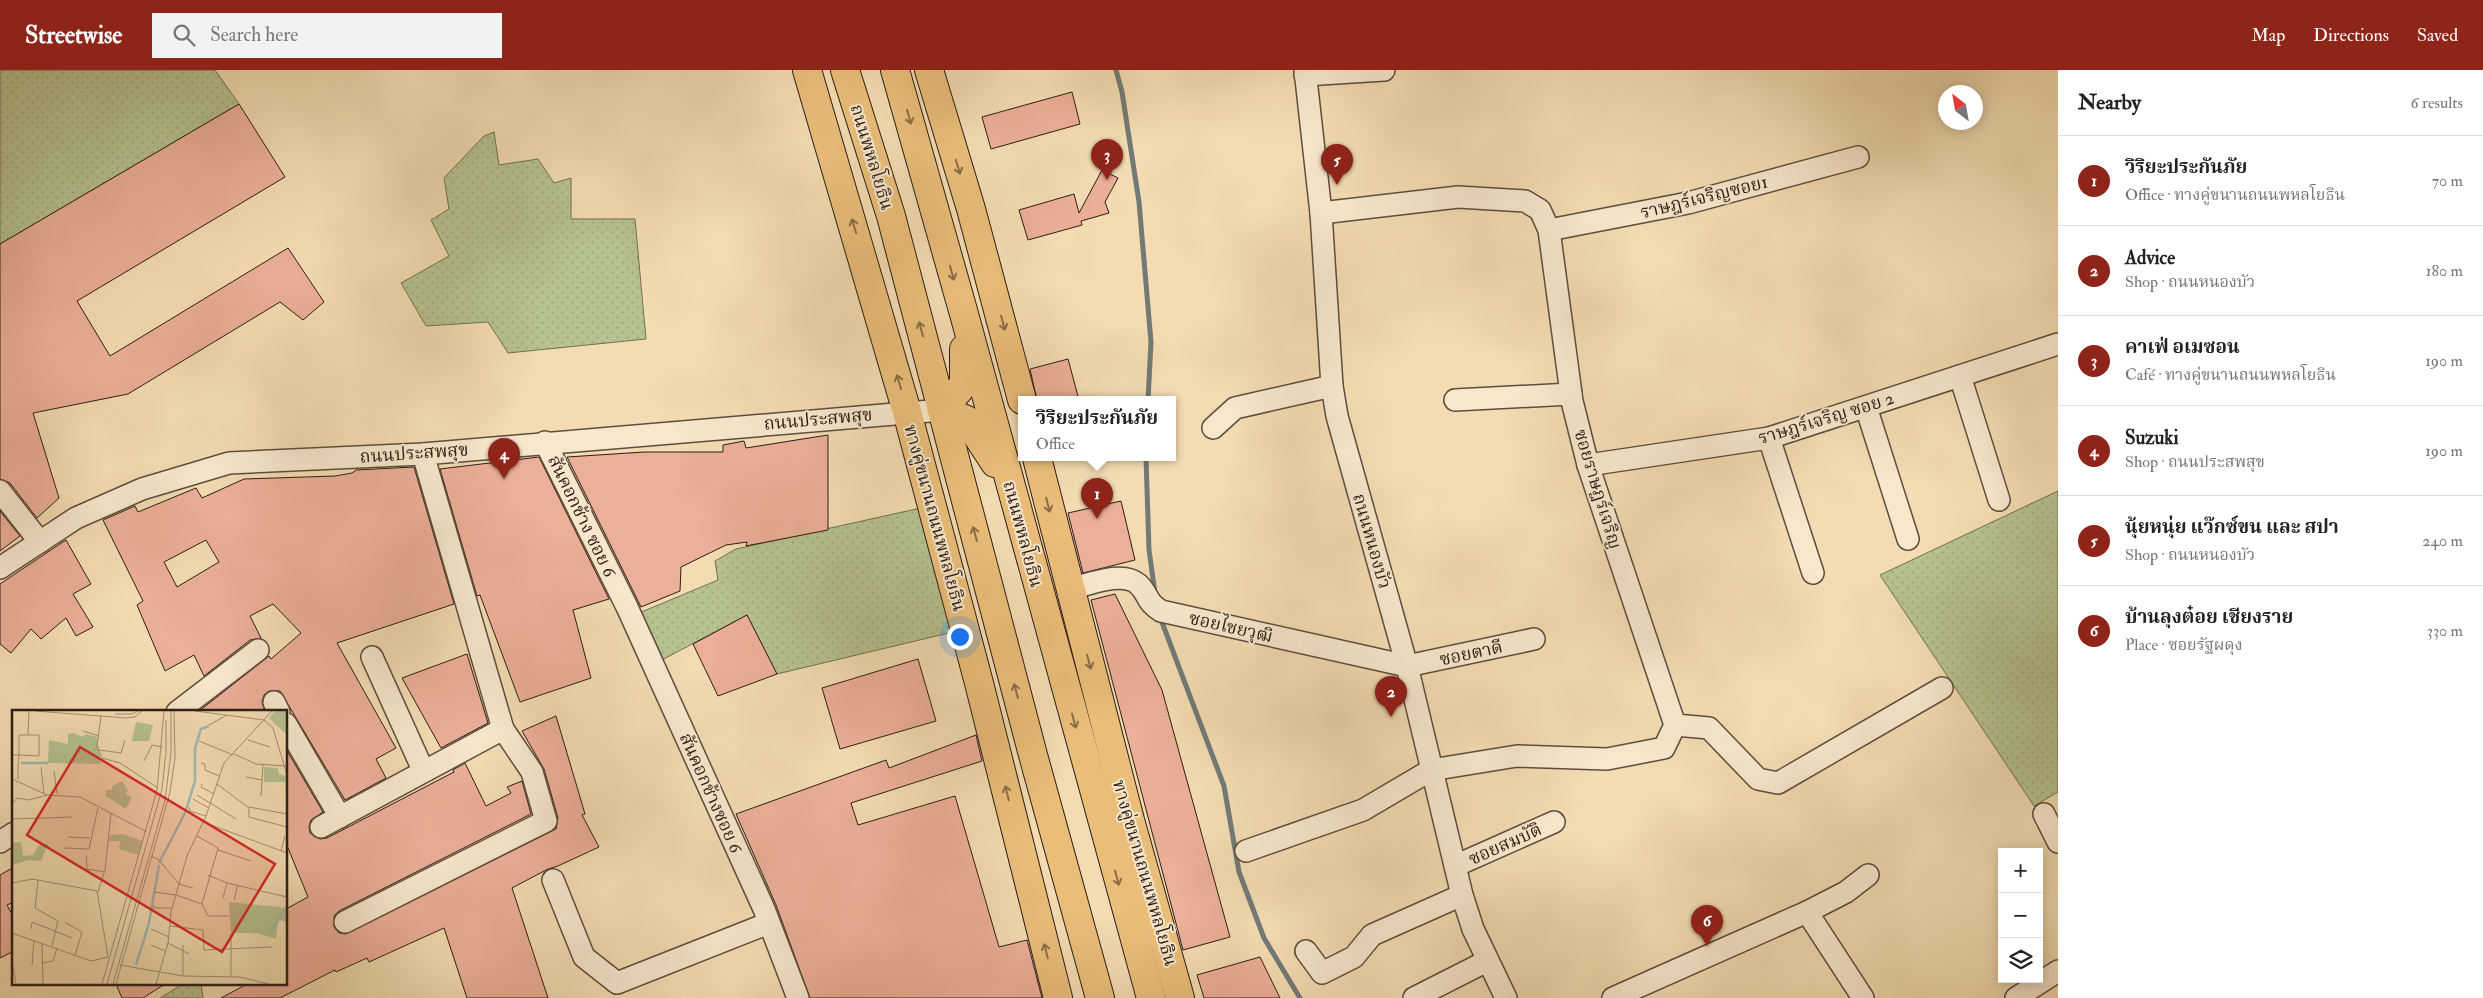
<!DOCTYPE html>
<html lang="en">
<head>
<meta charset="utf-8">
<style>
	body { margin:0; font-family:"IM FELL Double Pica","Noto Serif Thai",serif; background:#f2f2f2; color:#222 }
	.controls { position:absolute; right:15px; bottom:15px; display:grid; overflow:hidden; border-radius:0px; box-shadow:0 2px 12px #0003 }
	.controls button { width:45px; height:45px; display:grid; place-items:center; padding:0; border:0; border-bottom:1px solid #e0e0e0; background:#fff; color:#222; font:25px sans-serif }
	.compass { position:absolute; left:1938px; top:15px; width:45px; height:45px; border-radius:50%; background:#fff; box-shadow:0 2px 12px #0003; rotate:329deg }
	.you { position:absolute; left:959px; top:566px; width:18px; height:18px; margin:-12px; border:4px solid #fff; border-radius:50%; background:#1a73e8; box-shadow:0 0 0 8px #1a73e833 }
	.badge { display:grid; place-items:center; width:32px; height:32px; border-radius:50%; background:#8f2418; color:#fff; font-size:16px; font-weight:700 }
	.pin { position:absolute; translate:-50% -41px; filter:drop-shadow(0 1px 2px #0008) }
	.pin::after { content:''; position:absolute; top:26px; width:18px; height:15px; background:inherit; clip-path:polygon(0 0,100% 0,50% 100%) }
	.popup { position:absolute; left:1018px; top:326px; width:158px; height:65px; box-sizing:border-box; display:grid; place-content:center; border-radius:0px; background:#fff; filter:drop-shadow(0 1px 4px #0005); font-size:16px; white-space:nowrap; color:#767676 }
	.popup b { font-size:19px; color:#222 }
	.popup::after { content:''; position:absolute; left:50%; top:100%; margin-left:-10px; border:10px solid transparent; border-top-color:#fff }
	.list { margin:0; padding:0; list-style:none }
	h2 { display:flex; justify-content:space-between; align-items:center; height:65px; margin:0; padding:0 20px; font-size:21px }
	h2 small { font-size:16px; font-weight:400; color:#767676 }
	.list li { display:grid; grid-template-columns:32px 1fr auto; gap:15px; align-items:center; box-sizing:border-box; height:90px; padding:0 20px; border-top:1px solid #e0e0e0 }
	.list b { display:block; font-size:19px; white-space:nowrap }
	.list p { margin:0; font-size:16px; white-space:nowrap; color:#767676 }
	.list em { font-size:16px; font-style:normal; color:#767676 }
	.icon { flex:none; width:28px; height:28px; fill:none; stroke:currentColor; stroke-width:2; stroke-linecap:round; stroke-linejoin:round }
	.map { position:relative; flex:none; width:2058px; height:928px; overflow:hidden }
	header { display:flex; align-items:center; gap:30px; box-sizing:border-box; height:70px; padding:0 25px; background:#8f2418; color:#fff }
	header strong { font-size:24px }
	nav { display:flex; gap:28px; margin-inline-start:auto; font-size:18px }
	.search { width:350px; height:45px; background:#f2f2f2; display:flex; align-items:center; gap:12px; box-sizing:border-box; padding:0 18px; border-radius:0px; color:#767676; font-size:19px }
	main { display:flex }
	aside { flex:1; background:#fff }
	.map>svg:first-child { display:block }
</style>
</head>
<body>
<header>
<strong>Streetwise</strong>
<div class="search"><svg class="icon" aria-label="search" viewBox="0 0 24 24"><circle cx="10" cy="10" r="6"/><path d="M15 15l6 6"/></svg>Search here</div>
<nav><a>Map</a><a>Directions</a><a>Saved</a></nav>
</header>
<main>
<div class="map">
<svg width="2058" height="928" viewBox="0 0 2058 928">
	<defs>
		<pattern id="green-dots" width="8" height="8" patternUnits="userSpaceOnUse" patternTransform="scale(1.25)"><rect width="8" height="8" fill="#b6c28f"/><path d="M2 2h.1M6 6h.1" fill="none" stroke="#9da67b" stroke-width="1.8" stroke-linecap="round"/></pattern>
	</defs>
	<rect width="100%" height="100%" fill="#f3dcb2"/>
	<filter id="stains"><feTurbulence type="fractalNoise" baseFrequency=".004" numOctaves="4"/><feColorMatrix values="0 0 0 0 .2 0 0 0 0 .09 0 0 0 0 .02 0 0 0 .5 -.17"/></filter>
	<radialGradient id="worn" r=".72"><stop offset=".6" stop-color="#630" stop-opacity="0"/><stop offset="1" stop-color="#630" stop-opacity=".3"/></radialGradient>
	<g fill="url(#green-dots)" stroke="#716f53">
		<polygon points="0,0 215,0 239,34 0,174"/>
		<polygon points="494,62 499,95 538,89 554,113 571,108 571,149 635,149 646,269 508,283 488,252 426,256 401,213 449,186 431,150 449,139 444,108 484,66"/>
		<polygon points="2058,421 2058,722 2034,736 1880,505"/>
		<polygon points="925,437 953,562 777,604 747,545 660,591 639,543 718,510 715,491 736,479"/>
		<polygon points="183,914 201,914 203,928 160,928"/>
	</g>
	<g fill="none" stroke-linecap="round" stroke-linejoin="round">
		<g stroke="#727a77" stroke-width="5">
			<polyline points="1116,0 1122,22 1139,132 1151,272 1148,330"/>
			<polyline points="1146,388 1149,480 1155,523"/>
			<polyline points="1160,547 1224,716 1239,802 1264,868 1300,928"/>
		</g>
	</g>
	<g fill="#ecaf98" stroke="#2c1c17" fill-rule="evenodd">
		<polygon points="1072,22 1080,54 991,79 982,47"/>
		<polygon points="239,34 285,107 77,231 110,286 288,178 324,232 303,250 280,232 128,324 33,343 59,428 37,448 10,413 0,409 0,174"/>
		<polygon points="1102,100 1118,108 1105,132 1109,143 1081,151 1082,155 1028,170 1019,140 1074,124 1079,143"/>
		<polygon points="1068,289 1079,330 1037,330 1030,299"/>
		<polygon points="828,365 828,460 746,476 747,472 726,475 681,497 680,521 641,537 567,387 644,382 723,382 723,375 744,371 746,378"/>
		<polygon points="539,387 609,529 573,540 591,608 520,632 480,525 477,526 440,399"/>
		<path d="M414,397L454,534L337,573L396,678L376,689L386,708L345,730L280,621H269L264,625L262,632L265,642H198L269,586L271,589L301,563L273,534L250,546L261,568L250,570L204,606L194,585L165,601L137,535L143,531L103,450L135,436L138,442L196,418L202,428L244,409L335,406L352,403L356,400ZM206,470L219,492L177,517L164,492Z"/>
		<polygon points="1121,431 1135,490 1083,503 1068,443"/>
		<polygon points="0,441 20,466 0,481"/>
		<polygon points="66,470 91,514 73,524 93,557 76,566 66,548 41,569 31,559 11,583 0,574 0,514"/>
		<polygon points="1115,524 1162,620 1230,867 1183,880 1091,530"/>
		<polygon points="747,545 777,604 718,626 693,574"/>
		<polygon points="467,584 488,653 441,678 402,608"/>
		<polygon points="918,589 936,651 840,679 822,618"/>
		<polygon points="556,646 585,744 582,745 599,777 558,796 548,799 512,818 548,928 467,928 444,858 369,892 367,888 336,902 335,900 280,928 221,928 247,914 286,914 286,839 308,827 286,773 286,679 323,742 311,750 309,756 310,763 320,769 327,768 454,702 453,700 465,693 486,736 511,723 507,717 522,711 531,744 339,841 334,846 334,857 339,863 345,864 556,759 558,748 544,699 522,661"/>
		<polygon points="976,665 982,691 851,733 858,755 955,726 999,877 1027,870 1042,928 810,928 776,835 736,744 886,690 889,698"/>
		<polygon points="14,797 14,832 7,835 14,848 14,881 0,888 0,805"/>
		<polygon points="1260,887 1280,928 1204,928 1197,905"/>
		<polygon points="116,914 165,914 143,928 122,928"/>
	</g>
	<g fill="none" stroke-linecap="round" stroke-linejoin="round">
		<defs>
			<g id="minor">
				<polyline points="1305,0 1321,143 1332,316 1337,346 1407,596 1462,825 1473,859 1506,928"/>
				<polyline points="1305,5 1384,0"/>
				<polyline points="1549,160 1688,133 1858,87"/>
				<polyline points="1960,306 1999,430"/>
				<polyline points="1455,330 1571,324"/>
				<polyline points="1866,337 1908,469"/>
				<polyline points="1213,358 1235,338 1332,316"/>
				<polyline points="1769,368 1813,503"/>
				<polyline points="545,372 627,537 764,839 798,928"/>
				<polyline points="1588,395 1769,368 2058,274"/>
				<polyline points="0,421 40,472"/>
				<polyline points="0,498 76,448 142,419 229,393 423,384 942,340"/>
				<path d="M1070,519C1088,515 1122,500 1138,514C1149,524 1145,531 1161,541L1407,596L1534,569"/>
				<polyline points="372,587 423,700"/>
				<polyline points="274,632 279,642"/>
				<polyline points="177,642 258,580"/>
				<polyline points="286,654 340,747"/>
				<polyline points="1675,655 1709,658 1758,709 1778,713 1942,618"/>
				<polyline points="2044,744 2058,772"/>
				<polyline points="321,757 503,659"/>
				<polyline points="0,772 14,763"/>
				<polyline points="1246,781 1363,740 1431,700 1517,686 1607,689 1664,678 1675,655 1588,395 1572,331 1549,160 1540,140 1525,131 1458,127 1321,143"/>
				<polyline points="1455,796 1554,752"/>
				<polyline points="553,810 584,887 617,913 769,853"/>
				<polyline points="1807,842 1846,822 1868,805"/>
				<polyline points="345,852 546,751 532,702 503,659 423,384"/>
				<polyline points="1306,881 1322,903 1354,887 1372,865 1462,825"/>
				<polyline points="1414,928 1487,891"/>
				<polyline points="1613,928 1807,842 1863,928"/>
				<polyline points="2016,928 2058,901"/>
			</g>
			<g id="major">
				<polyline points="807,0 907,342 979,613 1058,928"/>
				<polyline points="845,0 891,146 1033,685 1100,928"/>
				<polyline points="895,0 964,244 1151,928"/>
				<polyline points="929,0 971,139 1022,330"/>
				<polyline points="942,340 967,350 995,393"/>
				<polyline points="942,340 964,314 964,279"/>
				<polyline points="1037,388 1130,750 1180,928"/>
			</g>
		</defs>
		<use href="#minor" stroke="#5e4c3e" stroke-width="24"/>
		<use href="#major" stroke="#2c1c17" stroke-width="30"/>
		<use href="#minor" stroke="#f7e8cd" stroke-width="21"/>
		<use href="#major" stroke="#eabe79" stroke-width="28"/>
	</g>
	<defs><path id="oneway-shaft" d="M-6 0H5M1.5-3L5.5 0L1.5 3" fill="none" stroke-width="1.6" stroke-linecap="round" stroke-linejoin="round" transform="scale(1.25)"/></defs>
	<g stroke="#8b6d48">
		<use href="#oneway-shaft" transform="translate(909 47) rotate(75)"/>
		<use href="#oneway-shaft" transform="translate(958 97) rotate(73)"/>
		<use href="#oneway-shaft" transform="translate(854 156) rotate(-107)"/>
		<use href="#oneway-shaft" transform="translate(952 203) rotate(74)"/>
		<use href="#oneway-shaft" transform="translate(1003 253) rotate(75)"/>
		<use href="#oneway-shaft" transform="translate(921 259) rotate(-105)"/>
		<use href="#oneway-shaft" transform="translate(899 312) rotate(-106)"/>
		<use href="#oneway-shaft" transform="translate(1048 435) rotate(76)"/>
		<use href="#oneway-shaft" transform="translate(975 464) rotate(-105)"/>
		<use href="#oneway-shaft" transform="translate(1089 592) rotate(75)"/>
		<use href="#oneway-shaft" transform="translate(1016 621) rotate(-105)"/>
		<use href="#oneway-shaft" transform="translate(1074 651) rotate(75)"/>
		<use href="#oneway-shaft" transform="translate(1007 723) rotate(-104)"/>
		<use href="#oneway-shaft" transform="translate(1117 808) rotate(75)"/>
		<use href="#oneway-shaft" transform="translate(1046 881) rotate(-104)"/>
	</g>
	<g text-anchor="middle" stroke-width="4" stroke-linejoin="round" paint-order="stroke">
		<g font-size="18" fill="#2c1c17" stroke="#f7e8cd">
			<text transform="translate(872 87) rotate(73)" y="6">ถนนพหลโยธิน</text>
			<text transform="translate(1704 127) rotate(-14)" y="6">ราษฎร์เจริญซอย1</text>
			<text transform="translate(1826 348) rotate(-17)" y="6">ราษฎร์เจริญ ซอย 2</text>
			<text transform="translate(818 349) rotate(-5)" y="6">ถนนประสพสุข</text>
			<text transform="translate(414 383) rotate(-4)" y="6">ถนนประสพสุข</text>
			<text transform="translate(1598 419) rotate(73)" y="6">ซอยราษฎร์เจริญ</text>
			<text transform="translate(582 446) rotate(64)" y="6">สันคอกช้าง ซอย 6</text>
			<text transform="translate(935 448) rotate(75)" y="6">ทางคู่ขนานถนนพหลโยธิน</text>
			<text transform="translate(1023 464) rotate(75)" y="6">ถนนพหลโยธิน</text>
			<text transform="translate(1372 471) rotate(74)" y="6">ถนนหนองบัว</text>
			<text transform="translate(1231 557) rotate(13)" y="6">ซอยไชยวุฒิ</text>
			<text transform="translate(1471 583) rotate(-12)" y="6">ซอยตาดี</text>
			<text transform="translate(711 723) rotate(66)" y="6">สันคอกช้างซอย 6</text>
			<text transform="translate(1505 774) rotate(-24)" y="6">ซอยสมบัติ</text>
			<text transform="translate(1145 803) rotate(74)" y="6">ทางคู่ขนานถนนพหลโยธิน</text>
		</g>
	</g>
	<g transform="translate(12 640)">
		<rect width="275" height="275" fill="#f3dcb2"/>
		<path d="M263,1H275V25L257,8ZM61,23L71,27L74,24L85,27L89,54L36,53L37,30L56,34V24ZM252,57L266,58L267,64L274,66L275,72H252ZM110,71L116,80L114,84L120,87L114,99L94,86V80H100V76ZM111,124L131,131L126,145L107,139L108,131H97L98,125ZM9,132L11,146L21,145L28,134H36L29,151L17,150L0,155V133ZM217,192L275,198V212L266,210L264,229L245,223H219Z" fill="#b6c28f"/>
		<path d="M124,12L141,15L137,31H120Z" fill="#b6c28f"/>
		<path fill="none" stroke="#a0b9b7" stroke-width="2.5" d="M9,53H36M147,153L173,103L183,71V38L189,19L197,16M258,223L275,196M124,255L137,213L147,155"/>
		<path fill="none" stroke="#a38f74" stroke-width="1" d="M23,1L114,8L123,7L130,1M183,1L252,10L261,18L275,65M103,4H120L126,1M89,6L85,36L90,48L108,53L146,78M197,15L215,5M71,21L87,26M16,25L17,1M236,30L258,37M187,31L221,45M87,40L109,43L113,30M222,44L244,54L274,56M0,45H7L27,46V25H7V45L6,57V69M132,51L140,35L151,37M189,53L193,54V60L207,66M29,57L32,84M42,61L45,84M234,67L250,70M0,69L35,85L68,87L135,122M190,74L189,77L202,84M205,74L237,98V107L275,117M185,85L224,109M249,86L251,55M181,89L197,98M0,94L5,88L17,90L35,85M177,97L178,101L194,106M237,97L275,104M0,109L60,107M191,112L275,143M56,127L78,128M52,138L77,139L86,98M206,140L239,151M269,141L273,126M74,145L75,159L93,162M140,147L146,149L167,174L181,178M196,165L215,173L275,187M26,170L23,198L46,211L40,236M0,173L20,169L85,181L96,247M86,182L93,160L99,103M142,182L164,185L190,194L206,138L185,126M211,188L215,173M222,190L226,175M190,194L196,206H217M142,195V198H160M54,213L70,222L63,245M158,216L191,220L192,240L260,237M19,219L20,212L60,228M139,219L157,227M0,223L79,251L96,247M30,233L31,274M156,233L177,244M139,235L153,241M0,251L4,274M31,253L41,251L45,238M20,255L22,230M108,255L171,266L227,267L257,274M171,266V235M219,266V224M90,274L145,80L152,1M95,274L150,79L154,42V10M101,274L153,90L159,43V1M104,274L158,82L163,48L162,1M144,274L156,233L159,202L175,146L194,106L212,53L260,1"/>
		<path fill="#d62828" fill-opacity="0.15" stroke="#d62828" stroke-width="2.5" d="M68,37L263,154L210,242L15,125Z"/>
		<rect width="275" height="275" fill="none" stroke="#2c1c17" stroke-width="2.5"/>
	</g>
	<rect width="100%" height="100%" filter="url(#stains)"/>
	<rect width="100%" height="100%" fill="url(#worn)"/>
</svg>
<div class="controls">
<button>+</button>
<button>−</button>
<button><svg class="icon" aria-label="layers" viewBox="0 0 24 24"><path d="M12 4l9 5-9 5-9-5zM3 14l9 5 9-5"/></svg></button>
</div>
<svg class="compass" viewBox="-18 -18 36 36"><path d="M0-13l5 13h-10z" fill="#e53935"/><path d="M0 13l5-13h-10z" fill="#767676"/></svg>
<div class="you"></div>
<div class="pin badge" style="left:1097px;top:449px">1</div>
<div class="popup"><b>วิริยะประกันภัย</b>Office</div>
<div class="pin badge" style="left:1391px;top:647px">2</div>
<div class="pin badge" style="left:1107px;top:110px">3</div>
<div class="pin badge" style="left:504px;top:409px">4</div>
<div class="pin badge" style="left:1337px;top:115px">5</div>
<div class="pin badge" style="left:1707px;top:876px">6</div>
</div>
<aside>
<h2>Nearby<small>6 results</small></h2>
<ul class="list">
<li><span class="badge">1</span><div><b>วิริยะประกันภัย</b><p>Office · ทางคู่ขนานถนนพหลโยธิน</p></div><em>70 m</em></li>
<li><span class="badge">2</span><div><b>Advice</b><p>Shop · ถนนหนองบัว</p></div><em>180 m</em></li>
<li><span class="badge">3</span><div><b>คาเฟ่ อเมซอน</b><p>Café · ทางคู่ขนานถนนพหลโยธิน</p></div><em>190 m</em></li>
<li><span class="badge">4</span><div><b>Suzuki</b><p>Shop · ถนนประสพสุข</p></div><em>190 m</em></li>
<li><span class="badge">5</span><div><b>นุ้ยหนุ่ย แว๊กซ์ขน และ สปา</b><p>Shop · ถนนหนองบัว</p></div><em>240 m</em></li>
<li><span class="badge">6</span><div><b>บ้านลุงต๋อย เชียงราย</b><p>Place · ซอยรัฐผดุง</p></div><em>330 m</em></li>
</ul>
</aside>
</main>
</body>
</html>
